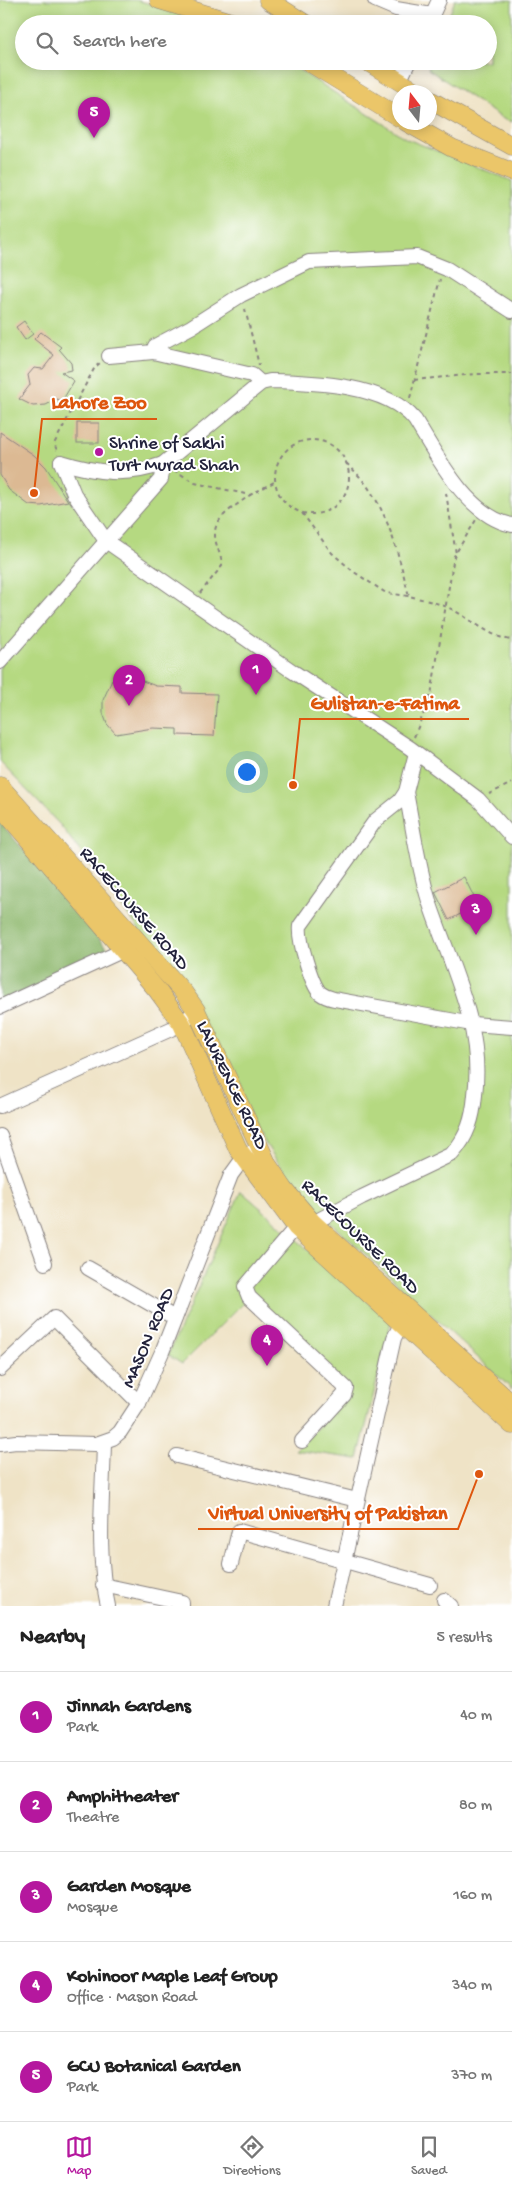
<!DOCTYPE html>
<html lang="en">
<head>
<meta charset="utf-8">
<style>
	body { margin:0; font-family:"Gochi Hand",sans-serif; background:#f2f2f2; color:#222 }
	.compass { position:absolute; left:392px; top:85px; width:45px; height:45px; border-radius:50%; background:#fff; box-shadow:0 2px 12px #0003; rotate:344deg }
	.you { position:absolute; left:246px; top:771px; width:18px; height:18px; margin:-12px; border:4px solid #fff; border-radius:50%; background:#1a73e8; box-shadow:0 0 0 8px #1a73e833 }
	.badge { display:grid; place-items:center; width:32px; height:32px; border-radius:50%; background:#b5179e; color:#fff; font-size:16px; font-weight:700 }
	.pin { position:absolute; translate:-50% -41px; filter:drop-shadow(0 1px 2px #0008) }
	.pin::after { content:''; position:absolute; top:26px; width:18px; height:15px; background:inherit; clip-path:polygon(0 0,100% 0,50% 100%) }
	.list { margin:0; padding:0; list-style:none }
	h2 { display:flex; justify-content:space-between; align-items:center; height:65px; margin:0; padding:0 20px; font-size:21px }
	h2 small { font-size:16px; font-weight:400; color:#767676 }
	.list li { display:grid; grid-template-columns:32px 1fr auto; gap:15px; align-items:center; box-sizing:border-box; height:90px; padding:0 20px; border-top:1px solid #e0e0e0 }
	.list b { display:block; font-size:19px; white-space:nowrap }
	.list p { margin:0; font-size:16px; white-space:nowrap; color:#767676 }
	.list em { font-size:16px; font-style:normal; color:#767676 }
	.icon { flex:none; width:28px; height:28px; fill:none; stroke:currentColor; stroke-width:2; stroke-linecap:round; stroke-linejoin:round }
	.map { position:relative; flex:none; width:512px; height:1606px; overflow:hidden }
	.search { position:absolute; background:#fff; box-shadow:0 2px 12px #0003; left:15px; right:15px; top:15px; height:55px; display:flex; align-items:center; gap:12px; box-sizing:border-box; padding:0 18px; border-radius:28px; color:#767676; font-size:19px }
	.sheet { height:515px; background:#fff }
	nav { display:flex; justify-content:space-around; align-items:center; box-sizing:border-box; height:70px; border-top:1px solid #e0e0e0; background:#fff; font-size:14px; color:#767676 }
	nav a { display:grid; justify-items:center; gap:2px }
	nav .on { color:#b5179e }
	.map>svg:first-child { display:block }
</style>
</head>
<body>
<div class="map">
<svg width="512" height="1606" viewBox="0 0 512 1606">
	<rect width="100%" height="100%" fill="#fff"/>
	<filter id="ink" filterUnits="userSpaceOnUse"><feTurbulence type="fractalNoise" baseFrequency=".02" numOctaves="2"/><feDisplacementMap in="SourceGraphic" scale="10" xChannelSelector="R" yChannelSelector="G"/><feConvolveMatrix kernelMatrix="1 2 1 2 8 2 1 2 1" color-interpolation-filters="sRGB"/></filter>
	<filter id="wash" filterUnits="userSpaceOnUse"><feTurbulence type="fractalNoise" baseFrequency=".0096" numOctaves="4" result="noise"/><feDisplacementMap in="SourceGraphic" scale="20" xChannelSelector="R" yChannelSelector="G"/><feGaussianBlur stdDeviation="1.12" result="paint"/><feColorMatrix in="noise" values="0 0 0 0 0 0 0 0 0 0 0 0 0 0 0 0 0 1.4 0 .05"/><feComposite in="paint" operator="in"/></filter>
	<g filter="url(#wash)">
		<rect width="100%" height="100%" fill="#efe3c6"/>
		<g fill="#b5d981" stroke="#6c7e5e">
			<polygon points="0,0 136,0 223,24 24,24 24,61 285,61 407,139 512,181 512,1389 299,1193 267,1146 145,937 61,826 0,762"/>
			<polygon points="455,0 512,0 512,122 505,120 428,69 431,61 488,61 488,24 446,24"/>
			<polygon points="241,1191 391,1322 358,1459 295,1450 318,1427 344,1395 247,1299 182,1364 168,1355"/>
		</g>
		<polygon fill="#90b96f" stroke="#596e55" points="0,822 110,952 0,1002"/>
		<g id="blocks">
			<g fill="#dcb993">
				<polygon points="24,321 33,334 25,340 16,327"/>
				<polygon points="41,332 61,347 59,349 71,363 72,370 61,372 74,381 62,401 57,399 46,405 33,406 19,399 30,385 28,375 34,368 43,369 54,355 34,339"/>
				<rect x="77" y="423" width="22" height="20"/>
				<polygon points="0,432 34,455 46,467 68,501 41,506 29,505 9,490 0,475"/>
				<polygon points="124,674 156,686 182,687 182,693 217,694 214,736 177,735 177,729 153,728 116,734 107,724 103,713 103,700 112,680"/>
				<polygon points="464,877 478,905 449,920 435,892"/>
			</g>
		</g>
	</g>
	<g filter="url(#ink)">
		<use href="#blocks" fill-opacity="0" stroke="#888280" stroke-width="1"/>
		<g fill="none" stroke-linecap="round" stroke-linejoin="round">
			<defs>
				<g id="minor">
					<polyline points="375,0 396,9 432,15"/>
					<polyline points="429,22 439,0"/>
					<polyline points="399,82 409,61"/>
					<polyline points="109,356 153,352"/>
					<polyline points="261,383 252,375 153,352 155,346 191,327 241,295 309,262 417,257 447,269 512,311"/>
					<polyline points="61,462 74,494 106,541 292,671 410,748 478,799 512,837"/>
					<path d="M61,462C97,473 127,477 163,464"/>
					<path d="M0,662L161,479L163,464L261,383L270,381C314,382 386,384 415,420C437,456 467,516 512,525"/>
					<path d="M416,753L406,792L400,801L375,821L300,926C298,939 311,983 320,993C324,996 329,998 334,999L472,1024L512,1027"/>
					<polyline points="0,1007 124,950"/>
					<polyline points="0,1106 182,1024 196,1010"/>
					<polyline points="0,1136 45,1263"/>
					<polyline points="296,1227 245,1287 249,1297 346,1388 344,1395 302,1441"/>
					<path d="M307,1230L313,1223L362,1197L452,1154C468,1136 473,1118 475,1095C484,1025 450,965 429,901C418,866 413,828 406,792"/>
					<polyline points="88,1268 175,1318"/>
					<polyline points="0,1369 54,1318 139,1403"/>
					<path d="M104,1442C103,1496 96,1553 108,1606"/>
					<polyline points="0,1444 16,1442 96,1444 113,1438 120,1432 139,1403 162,1352 231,1175 244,1157 252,1152"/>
					<polyline points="177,1456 357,1500"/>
					<polyline points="231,1564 239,1531 430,1585"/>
					<polyline points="103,1585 182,1602 182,1606"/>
					<polyline points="444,1600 451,1606"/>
					<polyline points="334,1606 394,1338 405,1316"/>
				</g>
				<g id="major">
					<polyline points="159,0 238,24"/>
					<polyline points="268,0 306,24"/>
					<polyline points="307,61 400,118"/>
					<polyline points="366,61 417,92"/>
					<polyline points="430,100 512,146"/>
					<polyline points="406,122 452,148 512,172"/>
					<polyline points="0,786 184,993 196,1010 268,1165 285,1190 313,1223 512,1404"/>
					<polyline points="0,806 157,990 182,1024 238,1149 296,1227 512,1425"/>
				</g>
			</defs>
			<use href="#minor" stroke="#888280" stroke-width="16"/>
			<use href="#major" stroke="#888280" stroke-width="19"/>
			<g stroke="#888280" stroke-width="2" stroke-dasharray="4 4" stroke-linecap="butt">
				<polyline points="245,309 259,365"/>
				<polyline points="414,380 476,374 512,374"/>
				<polyline points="410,398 440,279"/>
				<circle cx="312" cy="477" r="37"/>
				<polyline points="57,450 54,444 95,367 100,363"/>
				<path d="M346,463C386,498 396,546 409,596C421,599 435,602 447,607C468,616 490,638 512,640"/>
				<polyline points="174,470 195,483 250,495 274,482"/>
				<polyline points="446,493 456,554"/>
				<polyline points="302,513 332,553 354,572 386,593 409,596"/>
				<path d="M200,593L222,566C222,555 215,546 215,535C213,517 238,505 250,495"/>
				<polyline points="414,737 431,695 454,556 476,520"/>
				<polyline points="489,794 512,783"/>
			</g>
			<use href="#minor" stroke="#fff" stroke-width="14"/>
			<use href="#major" stroke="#ebc669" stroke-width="18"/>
		</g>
	</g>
	<circle fill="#b5179e" stroke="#fff" stroke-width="2" cx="99" cy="452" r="5"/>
	<g text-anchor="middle" stroke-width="4" stroke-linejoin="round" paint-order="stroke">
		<g font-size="19" fill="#22223b" stroke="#fff" text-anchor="start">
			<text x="109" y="448">Shrine of Sakhi<tspan x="109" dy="22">Turt Murad Shah</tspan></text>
		</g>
		<g font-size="19" fill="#22223b" stroke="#fff">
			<text transform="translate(136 907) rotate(49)" y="7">RACECOURSE ROAD</text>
			<text transform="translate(234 1084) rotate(64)" y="7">LAWRENCE ROAD</text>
			<text transform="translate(362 1235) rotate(44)" y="7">RACECOURSE ROAD</text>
			<text transform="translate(146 1337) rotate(-67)" y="7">MASON ROAD</text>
		</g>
	</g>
	<path fill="none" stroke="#de560e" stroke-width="2" d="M34 493L42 419H157M293 785L300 719H469M479 1474L458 1529H198"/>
	<g fill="#de560e" stroke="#fff" stroke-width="2">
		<circle cx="34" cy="493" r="5"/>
		<circle cx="293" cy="785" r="5"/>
		<circle cx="479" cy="1474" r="5"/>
	</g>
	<g font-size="20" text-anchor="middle" font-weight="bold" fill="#de560e" stroke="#fff" stroke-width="4" stroke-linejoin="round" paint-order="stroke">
		<text x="99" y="408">Lahore Zoo</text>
		<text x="385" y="709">Gulistan-e-Fatima</text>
		<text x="328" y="1519">Virtual University of Pakistan</text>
	</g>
</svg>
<svg class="compass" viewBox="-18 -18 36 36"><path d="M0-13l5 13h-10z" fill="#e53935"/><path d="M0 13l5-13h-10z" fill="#767676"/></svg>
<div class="you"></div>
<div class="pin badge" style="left:256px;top:695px">1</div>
<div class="pin badge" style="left:129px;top:706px">2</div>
<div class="pin badge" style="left:476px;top:935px">3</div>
<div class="pin badge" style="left:267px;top:1366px">4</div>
<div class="pin badge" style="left:94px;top:138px">5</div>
<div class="search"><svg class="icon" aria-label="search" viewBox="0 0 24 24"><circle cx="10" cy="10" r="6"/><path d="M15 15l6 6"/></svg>Search here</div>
</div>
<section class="sheet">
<h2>Nearby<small>5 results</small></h2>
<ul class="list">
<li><span class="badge">1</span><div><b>Jinnah Gardens</b><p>Park</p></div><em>40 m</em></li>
<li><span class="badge">2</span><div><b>Amphitheater</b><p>Theatre</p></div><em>80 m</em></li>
<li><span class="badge">3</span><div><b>Garden Mosque</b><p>Mosque</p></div><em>160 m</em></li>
<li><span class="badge">4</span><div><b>Kohinoor Maple Leaf Group</b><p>Office · Mason Road</p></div><em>340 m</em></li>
<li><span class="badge">5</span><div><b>GCU Botanical Garden</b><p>Park</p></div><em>370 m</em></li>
</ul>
</section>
<nav>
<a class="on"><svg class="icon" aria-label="map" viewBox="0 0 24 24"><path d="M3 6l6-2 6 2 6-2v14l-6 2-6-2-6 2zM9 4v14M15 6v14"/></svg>Map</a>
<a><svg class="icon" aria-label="directions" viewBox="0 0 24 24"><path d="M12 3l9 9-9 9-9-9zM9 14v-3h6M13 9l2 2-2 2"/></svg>Directions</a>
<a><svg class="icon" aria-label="saved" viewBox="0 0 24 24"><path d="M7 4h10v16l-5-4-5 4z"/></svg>Saved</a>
</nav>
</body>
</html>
